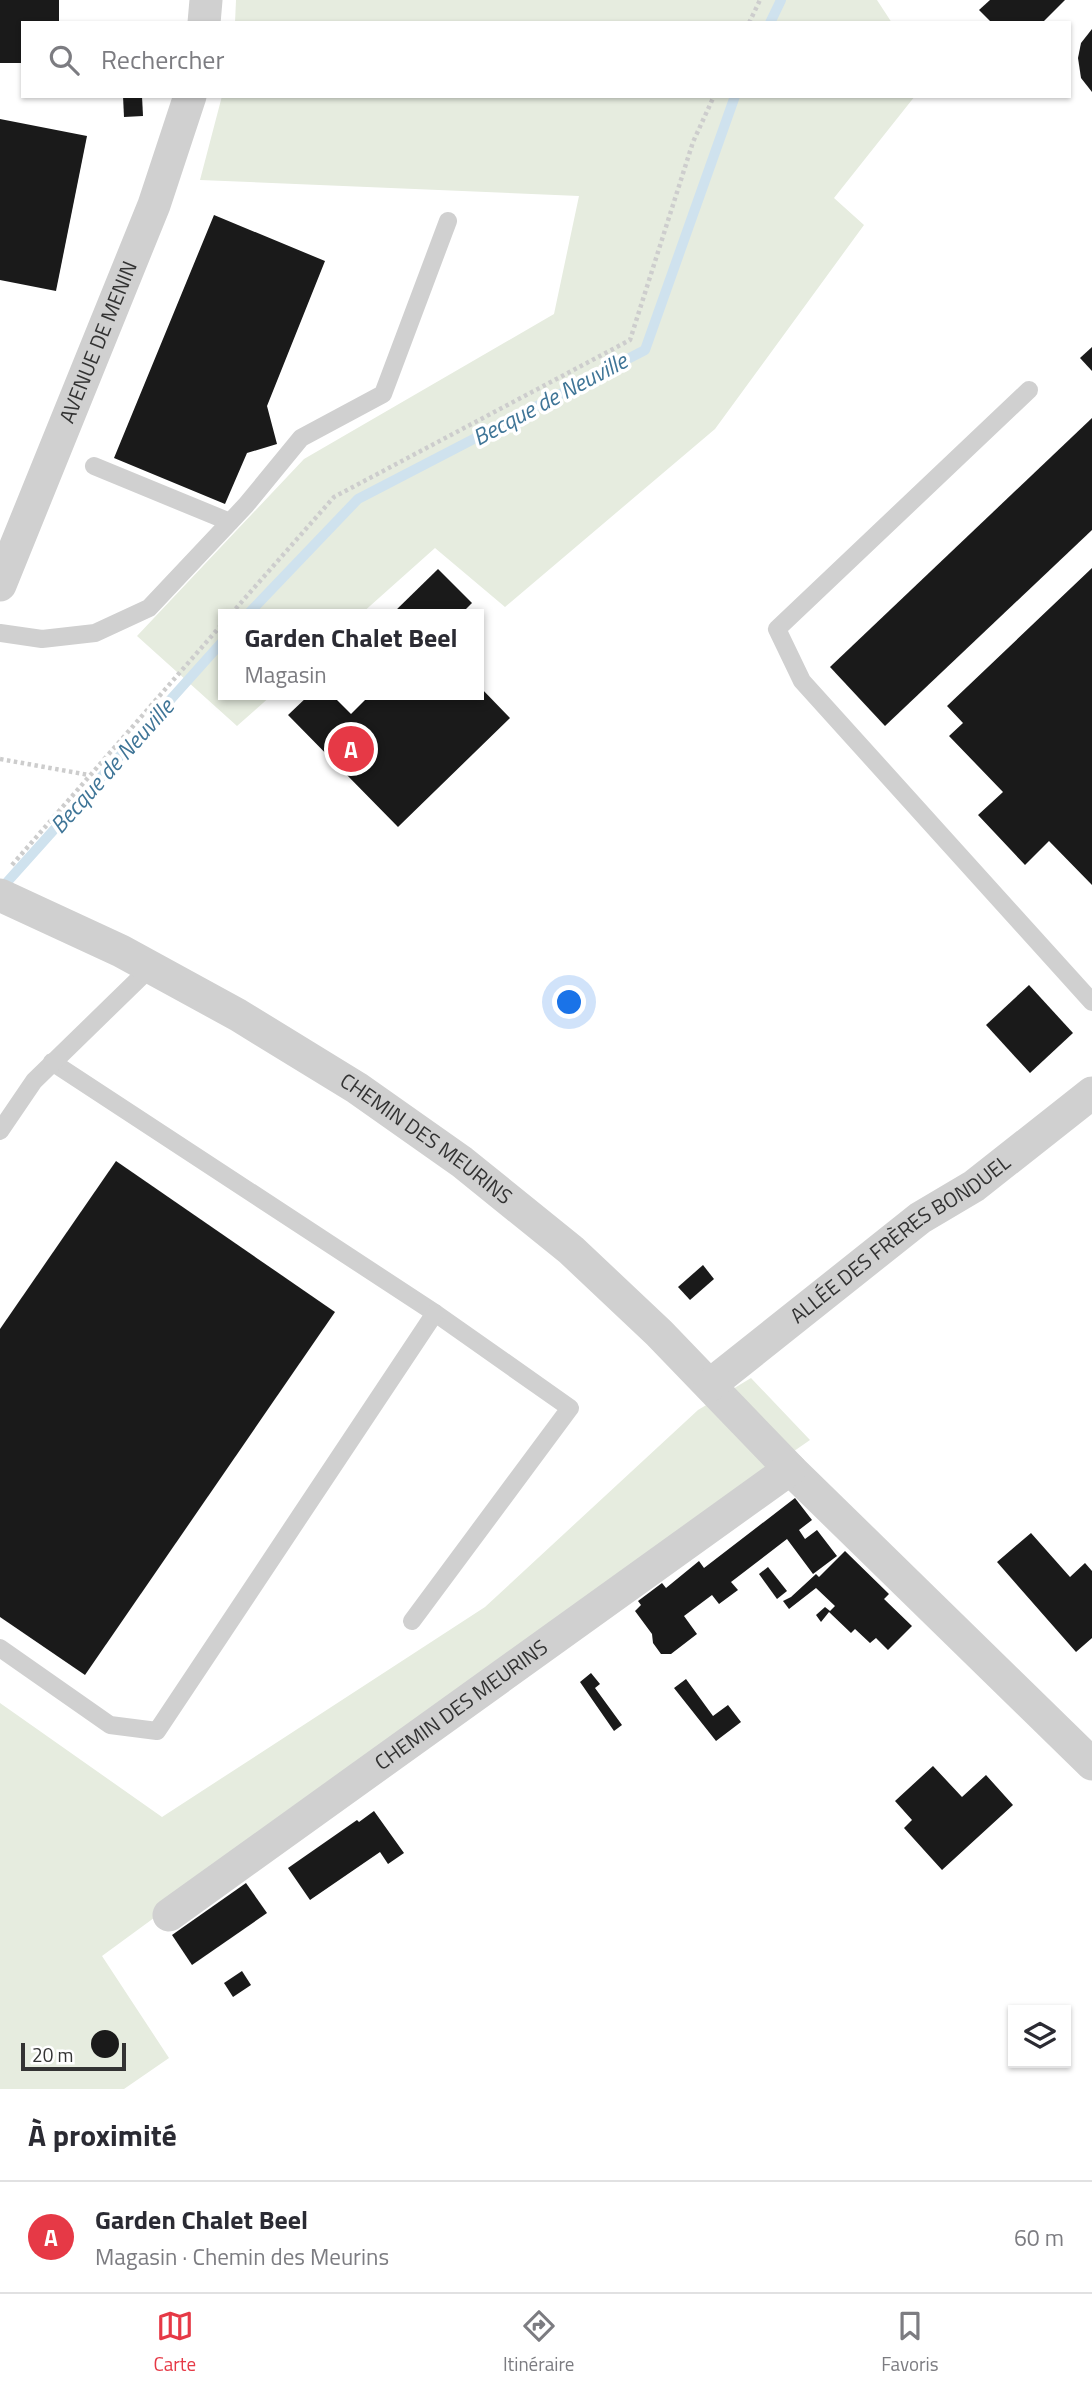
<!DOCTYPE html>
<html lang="fr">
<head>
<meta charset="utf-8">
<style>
	body { margin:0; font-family:"Titillium Web",sans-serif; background:#f7f7f7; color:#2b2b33 }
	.controls { position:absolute; right:21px; bottom:21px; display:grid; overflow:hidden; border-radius:0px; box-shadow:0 2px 5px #0004 }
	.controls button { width:63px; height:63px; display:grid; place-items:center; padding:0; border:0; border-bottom:2px solid #e1e1e2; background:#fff; color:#2b2b33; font:35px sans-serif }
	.scale { position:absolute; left:21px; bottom:18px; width:105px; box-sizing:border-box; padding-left:7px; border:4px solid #333; border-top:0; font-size:19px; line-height:24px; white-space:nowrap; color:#333; -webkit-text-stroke:5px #fff; paint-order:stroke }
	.you { position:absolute; left:570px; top:1003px; width:24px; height:24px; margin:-18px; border:5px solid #fff; border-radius:50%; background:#1a73e8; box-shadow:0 0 0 10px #1a73e833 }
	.badge { display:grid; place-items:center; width:46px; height:46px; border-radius:50%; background:#e63946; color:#fff; font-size:23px; font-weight:700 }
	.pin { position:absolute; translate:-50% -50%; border:4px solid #fff; box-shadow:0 2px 7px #0006 }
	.popup { position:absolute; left:218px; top:609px; width:266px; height:91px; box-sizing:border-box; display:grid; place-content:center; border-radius:0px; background:#fff; filter:drop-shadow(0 2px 5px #0005); font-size:23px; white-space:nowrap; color:#7c7c81 }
	.popup b { font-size:26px; color:#2b2b33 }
	.popup::after { content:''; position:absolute; left:50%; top:100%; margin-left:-14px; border:14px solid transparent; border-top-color:#fff }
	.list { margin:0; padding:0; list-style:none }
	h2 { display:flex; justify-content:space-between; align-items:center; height:91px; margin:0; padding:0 28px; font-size:30px }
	h2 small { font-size:23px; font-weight:400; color:#7c7c81 }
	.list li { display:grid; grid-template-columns:46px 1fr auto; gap:21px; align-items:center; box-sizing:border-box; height:112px; padding:0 28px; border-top:2px solid #e1e1e2 }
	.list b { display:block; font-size:26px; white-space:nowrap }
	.list p { margin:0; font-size:23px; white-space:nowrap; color:#7c7c81 }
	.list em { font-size:23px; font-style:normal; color:#7c7c81 }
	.icon { flex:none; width:38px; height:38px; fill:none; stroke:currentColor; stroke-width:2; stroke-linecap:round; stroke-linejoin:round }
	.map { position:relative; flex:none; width:1092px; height:2089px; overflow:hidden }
	.search { position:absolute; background:#fff; box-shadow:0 2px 5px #0004; left:21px; right:21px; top:21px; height:77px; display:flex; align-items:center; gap:18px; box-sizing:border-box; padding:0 24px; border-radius:0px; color:#7c7c81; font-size:26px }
	.sheet { height:203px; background:#fff }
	nav { display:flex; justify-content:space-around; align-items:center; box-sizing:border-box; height:98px; border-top:2px solid #e1e1e2; background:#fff; font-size:19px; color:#7c7c81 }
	nav a { display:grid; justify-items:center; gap:4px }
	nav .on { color:#e63946 }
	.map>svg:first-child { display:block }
</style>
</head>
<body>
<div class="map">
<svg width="1092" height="2089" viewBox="0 0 1092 2089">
	<rect width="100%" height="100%" fill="#fff"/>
	<g fill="#e6ecdf">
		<polygon points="236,0 877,0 892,23 235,23"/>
		<polygon points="222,96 915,96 834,198 864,225 715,429 505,607 435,548 361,614 223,614 223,695 272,695 237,726 137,636 304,459 554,314 579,196 200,180"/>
		<polygon points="751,1378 810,1440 748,1483 102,1956 169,2058 124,2089 0,2089 0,1703 162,1817 485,1607 698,1410"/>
	</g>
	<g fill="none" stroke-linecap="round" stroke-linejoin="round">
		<g stroke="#cfe2ee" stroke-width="10">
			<polyline points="770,23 781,0"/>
			<polyline points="248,614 358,499 645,350 735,96"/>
			<polyline points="0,890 223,641"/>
		</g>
	</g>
	<g fill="#1a1a1a">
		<polygon points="0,0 59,0 59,23 23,23 23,63 0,63"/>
		<polygon points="990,0 1065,0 1042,23 992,23 979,10"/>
		<polygon points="1092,29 1092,92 1081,78 1078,58 1081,43"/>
		<polygon points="123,96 142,96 143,116 124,117"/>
		<polygon points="0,119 87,136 56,291 0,280"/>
		<polygon points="214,215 325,261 267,406 277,444 247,453 225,504 114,458"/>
		<polygon points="1092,347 1092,371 1080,358"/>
		<polygon points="1092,418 1092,530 885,726 830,667"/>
		<polygon points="1092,568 1092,885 1049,841 1025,865 978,815 1003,792 949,736 963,723 947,706"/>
		<polygon points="438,569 472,603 461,614 392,614"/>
		<polygon points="479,686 510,718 398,827 288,715 309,695 479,695"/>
		<polygon points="1029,985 1073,1033 1030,1073 986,1025"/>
		<polygon points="116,1161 335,1312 85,1675 0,1617 0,1329"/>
		<polygon points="703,1265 714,1279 690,1300 678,1287"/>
		<polygon points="795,1498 812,1520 799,1530 805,1539 817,1530 837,1556 813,1574 787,1539 731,1582 738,1590 719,1604 712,1595 684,1616 697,1634 671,1654 661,1654 653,1643 652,1634 635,1611 641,1605 638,1601 662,1583 666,1588 699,1561 704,1568"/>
		<polygon points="1031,1533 1070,1577 1085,1563 1092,1571 1092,1638 1076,1652 997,1562"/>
		<polygon points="845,1551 889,1594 884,1599 912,1626 888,1650 876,1638 870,1643 855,1629 851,1633 829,1612 821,1622 816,1615 825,1607 830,1611 835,1606 816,1588 789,1609 783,1601 791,1597 816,1574 819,1577"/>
		<polygon points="768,1567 787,1591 777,1599 759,1574"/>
		<polygon points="591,1673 600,1684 595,1688 622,1725 614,1731 580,1682"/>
		<polygon points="686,1679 713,1716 728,1705 741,1722 716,1741 674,1688"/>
		<polygon points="933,1766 962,1797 986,1775 1013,1805 942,1870 904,1828 912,1820 895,1801"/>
		<polygon points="374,1811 404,1853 388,1864 380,1852 310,1900 288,1868 357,1820 359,1822"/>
		<polygon points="246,1883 267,1913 192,1965 172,1935"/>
		<polygon points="242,1971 251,1985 233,1997 224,1983"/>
		<circle cx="105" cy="2044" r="14"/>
	</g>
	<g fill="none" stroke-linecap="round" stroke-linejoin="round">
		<g stroke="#cdcdcd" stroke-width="4.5" stroke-dasharray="3.5 3.5" stroke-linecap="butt">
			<polyline points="749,23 760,0"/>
			<polyline points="231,614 334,497 630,340 693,142 714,96"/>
			<polyline points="0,759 89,775"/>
			<polyline points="12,865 223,623"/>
		</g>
		<g stroke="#d0d0d0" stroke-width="18">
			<polyline points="1029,390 777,629 802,681 1092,1002"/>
			<polyline points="94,466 230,522"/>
			<polyline points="0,633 42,639 95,633 149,608 246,505 301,438 383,394 448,221"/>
			<polyline points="52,1062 435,1313 570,1408 412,1621"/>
			<polyline points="0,1131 34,1081 151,967"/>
			<polyline points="0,1648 110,1725 157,1731 435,1313"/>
		</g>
		<g stroke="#d0d0d0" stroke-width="33">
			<polyline points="204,23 206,0"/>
			<path id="s1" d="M0,585L154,205L190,96"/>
			<path id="s2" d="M0,895L121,951L238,1015L357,1088L462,1162L571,1250L659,1333L790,1469L1092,1764"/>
			<path id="s3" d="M710,1385L920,1218L974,1186L1092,1093"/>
			<path id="s4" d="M169,1915L790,1469"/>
		</g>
	</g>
	<g text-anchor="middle" stroke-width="7" stroke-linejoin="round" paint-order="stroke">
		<g font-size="21" fill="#333" stroke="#fff">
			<text dy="7" stroke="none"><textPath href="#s1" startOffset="262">AVENUE DE MENIN</textPath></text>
			<text dy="7" stroke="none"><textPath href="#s2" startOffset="492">CHEMIN DES MEURINS</textPath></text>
			<text dy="7" stroke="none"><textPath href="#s3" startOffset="240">ALLÉE DES FRÈRES BONDUEL</textPath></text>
			<text dy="7" stroke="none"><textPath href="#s4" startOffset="360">CHEMIN DES MEURINS</textPath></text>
		</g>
		<g font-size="23" font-style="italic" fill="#3f7597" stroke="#fff">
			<text transform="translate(550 399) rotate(-28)" y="8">Becque de Neuville</text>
			<text transform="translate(112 766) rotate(-48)" y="8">Becque de Neuville</text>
		</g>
	</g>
</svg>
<div class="controls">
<button><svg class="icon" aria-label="layers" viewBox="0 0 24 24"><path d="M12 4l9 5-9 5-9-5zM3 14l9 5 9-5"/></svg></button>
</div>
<div class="scale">20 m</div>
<div class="you"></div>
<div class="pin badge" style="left:351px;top:749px">A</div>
<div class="popup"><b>Garden Chalet Beel</b>Magasin</div>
<div class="search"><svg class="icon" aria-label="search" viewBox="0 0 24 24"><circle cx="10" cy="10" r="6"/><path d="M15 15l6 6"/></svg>Rechercher</div>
</div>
<section class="sheet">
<h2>À proximité<small></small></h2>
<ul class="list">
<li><span class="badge">A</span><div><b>Garden Chalet Beel</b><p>Magasin · Chemin des Meurins</p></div><em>60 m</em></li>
</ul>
</section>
<nav>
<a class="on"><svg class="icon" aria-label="map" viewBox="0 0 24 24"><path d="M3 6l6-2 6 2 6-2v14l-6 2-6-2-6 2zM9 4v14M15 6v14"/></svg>Carte</a>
<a><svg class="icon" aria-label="directions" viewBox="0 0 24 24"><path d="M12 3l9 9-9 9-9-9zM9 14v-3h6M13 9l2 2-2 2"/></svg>Itinéraire</a>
<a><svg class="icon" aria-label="saved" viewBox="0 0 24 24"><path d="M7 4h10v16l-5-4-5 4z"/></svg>Favoris</a>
</nav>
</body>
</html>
